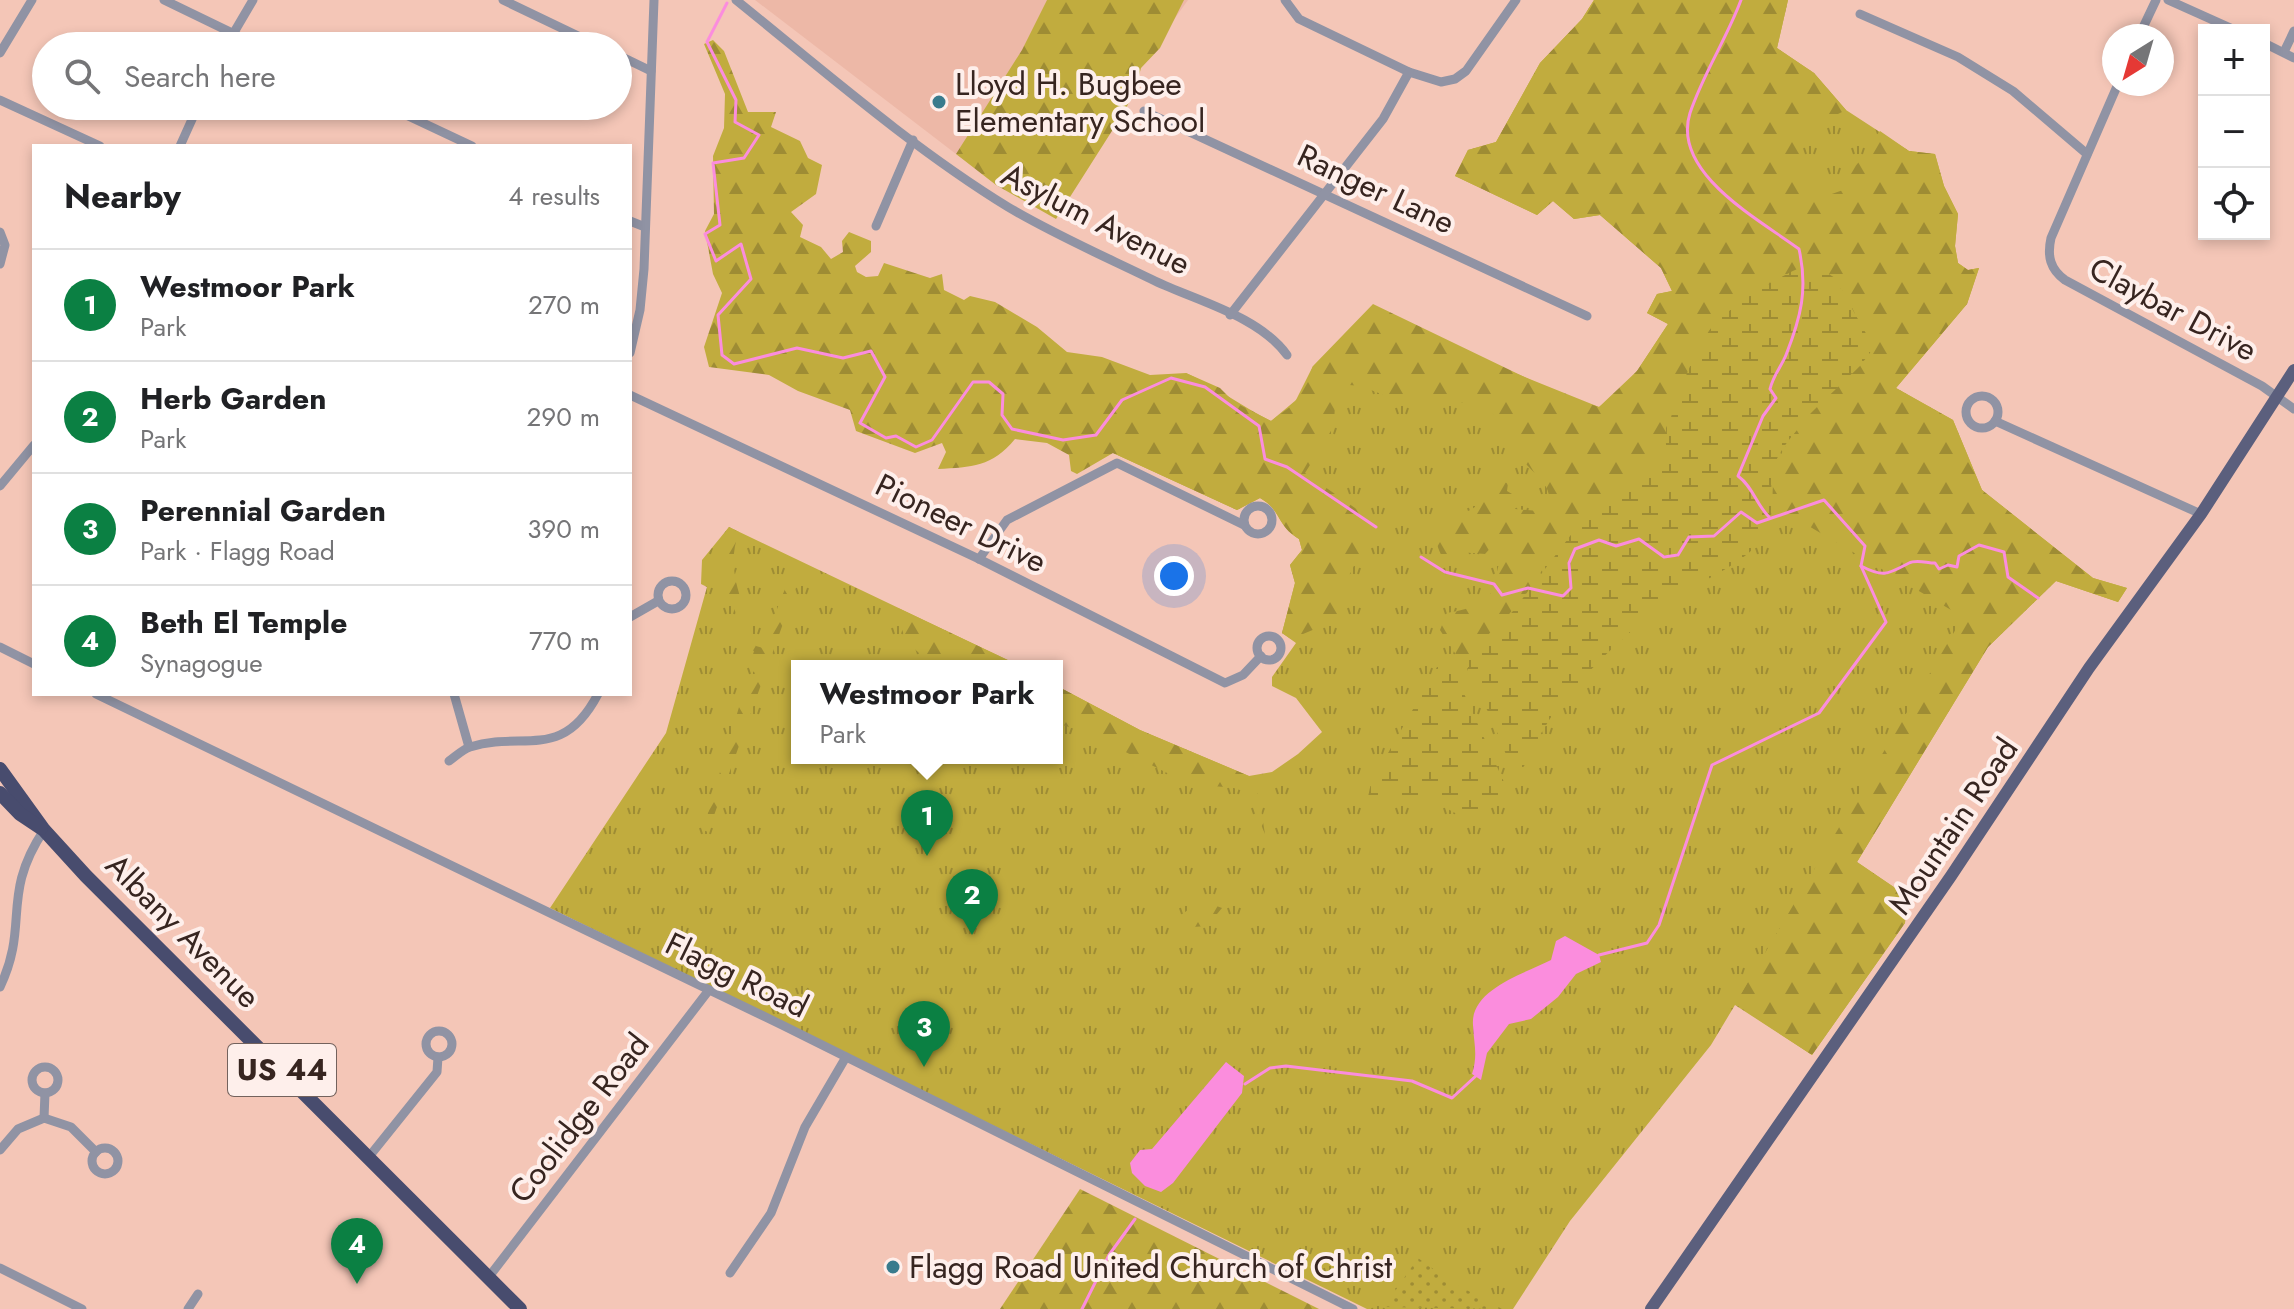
<!DOCTYPE html>
<html lang="en">
<head>
<meta charset="utf-8">
<style>
	body { margin:0; font-family:Jost,sans-serif; background:#f2f2f2; color:#202124 }
	.controls { position:absolute; right:24px; top:24px; display:grid; overflow:hidden; border-radius:0px; box-shadow:0 4px 12px #0003 }
	.controls button { width:72px; height:72px; display:grid; place-items:center; padding:0; border:0; border-bottom:2px solid #e0e0e0; background:#fff; color:#202124; font:40px sans-serif }
	.compass { position:absolute; left:2102px; top:24px; width:72px; height:72px; border-radius:50%; background:#fff; box-shadow:0 4px 12px #0003; rotate:217deg }
	.you { position:absolute; left:1174px; top:576px; width:28px; height:28px; margin:-20px; border:6px solid #fff; border-radius:50%; background:#1a73e8; box-shadow:0 0 0 12px #1a73e833 }
	.badge { display:grid; place-items:center; width:52px; height:52px; border-radius:50%; background:#0b8043; color:#fff; font-size:26px; font-weight:700 }
	.pin { position:absolute; translate:-50% -66px; filter:drop-shadow(0 2px 4px #0008) }
	.pin::after { content:''; position:absolute; top:42px; width:28px; height:24px; background:inherit; clip-path:polygon(0 0,100% 0,50% 100%) }
	.popup { position:absolute; left:791px; top:660px; width:272px; height:104px; box-sizing:border-box; display:grid; place-content:center; border-radius:0px; background:#fff; filter:drop-shadow(0 2px 6px #0005); font-size:26px; white-space:nowrap; color:#757577 }
	.popup b { font-size:30px; color:#202124 }
	.popup::after { content:''; position:absolute; left:50%; top:100%; margin-left:-16px; border:16px solid transparent; border-top-color:#fff }
	.list { margin:0; padding:0; list-style:none }
	h2 { display:flex; justify-content:space-between; align-items:center; height:104px; margin:0; padding:0 32px; font-size:34px }
	h2 small { font-size:26px; font-weight:400; color:#757577 }
	.list li { display:grid; grid-template-columns:52px 1fr auto; gap:24px; align-items:center; box-sizing:border-box; height:112px; padding:0 32px; border-top:2px solid #e0e0e0 }
	.list b { display:block; font-size:30px; white-space:nowrap }
	.list p { margin:0; font-size:26px; white-space:nowrap; color:#757577 }
	.list em { font-size:26px; font-style:normal; color:#757577 }
	.icon { flex:none; width:44px; height:44px; fill:none; stroke:currentColor; stroke-width:2; stroke-linecap:round; stroke-linejoin:round }
	.map { position:relative; flex:none; width:2294px; height:1309px; overflow:hidden }
	.search { position:absolute; background:#fff; box-shadow:0 4px 12px #0003; left:32px; top:32px; width:600px; height:88px; display:flex; align-items:center; gap:20px; box-sizing:border-box; padding:0 28px; border-radius:44px; color:#757577; font-size:30px }
	.panel { position:absolute; background:#fff; box-shadow:0 4px 12px #0003; left:32px; top:144px; width:600px; height:552px; border-radius:0px }
	.map>svg:first-child { display:block }
</style>
</head>
<body>
<div class="map">
<svg width="2294" height="1309" viewBox="0 0 2294 1309">
	<defs>
		<pattern id="grass-tufts" width="24" height="20" patternUnits="userSpaceOnUse" patternTransform="scale(2)"><rect width="24" height="20" fill="#c1ac3e"/><path d="M3 7l-1-3M5 7V3M7 7l1-3M15 17l-1-3M17 17v-4M19 17l1-3" fill="none" stroke="#9e8c34"/></pattern>
		<pattern id="forest-firs" width="22" height="20" patternUnits="userSpaceOnUse" patternTransform="scale(2)"><rect width="22" height="20" fill="#c1ac3e"/><path d="M5 1l3.5 6h-7zM16 11l3.5 6h-7z" fill="#9e8c34"/></pattern>
		<pattern id="wetland-marsh" width="20" height="14" patternUnits="userSpaceOnUse" patternTransform="scale(2)"><rect width="20" height="14" fill="#c1ac3e"/><path d="M1 5h8M5 5V1M11 12h8M15 12V8" fill="none" stroke="#9e8c34"/></pattern>
		<pattern id="garden-dots" width="8" height="8" patternUnits="userSpaceOnUse" patternTransform="scale(2)"><rect width="8" height="8" fill="#c1ac3e"/><path d="M2 2h.1M6 6h.1" fill="none" stroke="#9e8c34" stroke-width="1.8" stroke-linecap="round"/></pattern>
	</defs>
	<rect width="100%" height="100%" fill="#f4c6b7"/>
	<polygon fill="#edb8a7" points="755,0 1188,0 1038,209 956,154"/>
	<path fill="url(#grass-tufts)" d="M1594,0H1788L1777,48L1814,73L1846,110L1909,151L1935,154L1944,186L1958,214L1955,246L1958,263L1968,270L1979,268L1967,304L1896,388L1953,420L1982,490L2093,578L2127,588L2118,602L2056,581L1988,647L1857,862L1907,896L1905,923L1812,1055L1735,1005L1711,1045L1570,1221L1513,1309H1367L550,908L666,733L707,587L701,584L702,560L729,527L1020,666H797V758H1057V686L1140,730L1249,776L1272,772L1298,754L1322,732L1296,698L1272,686V677L1296,643L1282,633L1295,583L1290,565L1302,550L1299,539C1276,525 1282,510 1260,498L1237,510L1113,453L1186,373C1217,387 1241,406 1271,421L1302,395L1313,366L1510,371L1599,407L1617,394L1637,371L1668,324L1647,313L1657,294L1672,291L1661,268L1600,215L1574,219L1553,201L1537,215L1455,176L1468,150L1496,142L1540,63L1582,19Z"/>
	<g fill="url(#forest-firs)">
		<polygon points="1047,0 1184,0 1160,48 1141,68 1135,91 1124,112 1056,219 996,185 956,154 1022,50"/>
		<path d="M1594,0H1788L1777,48L1814,73L1846,110L1820,123L1812,120L1795,144L1800,154L1793,174L1817,184L1829,195L1843,190L1852,180L1848,173L1866,155L1868,146L1880,131L1909,151L1935,154L1944,186L1958,214L1955,246L1958,263L1968,270L1979,268L1967,304L1896,388L1953,420L1982,490L2093,578L2127,588L2118,602L2056,581L1988,647L1857,862L1907,896L1905,923L1812,1055L1735,1004L1963,617L1773,505C1767,432 1830,401 1872,353L1873,346L1839,284L1824,269L1805,265L1712,327L1666,428L1667,454C1644,481 1611,495 1585,519C1558,544 1538,578 1515,607C1499,628 1472,643 1466,670L1440,630L1447,613C1502,603 1488,596 1503,550L1494,544L1485,554L1459,552L1444,560C1434,543 1434,534 1443,518C1468,513 1480,510 1488,486L1497,481L1508,483L1507,491L1517,497L1515,509L1539,511L1549,495C1546,479 1529,470 1520,457C1510,444 1502,420 1489,411C1472,398 1421,402 1398,399C1379,396 1366,384 1347,385L1346,391L1335,403L1334,426L1305,473L1365,515L1361,552L1340,593L1346,599L1339,619L1291,639L1282,633L1295,583L1290,565L1302,550L1299,539C1276,525 1282,511 1260,498L1237,510L1113,453L1077,474L1071,471L1069,455L1047,443L1015,439C992,467 972,467 938,469L946,452L942,443L915,453L856,431L850,410L798,391L769,375L709,367L704,347L722,293L713,274L705,231L714,214L713,156L724,128L725,94L704,44L713,40L724,51L748,112H776L771,127L800,141L808,158L822,165L816,194L791,212L803,225L800,237L821,247L831,259L843,252L842,241L849,232L871,241V252L855,266L857,272L866,277L878,276L884,263L930,278L942,274L944,290L964,300L970,296L995,302L1037,327L1067,352L1102,357L1150,375L1186,373L1220,388L1234,402L1271,421L1294,404L1313,366L1373,304L1562,395L1599,407L1637,371L1668,324L1647,313L1657,294L1672,291L1661,268L1600,215L1574,219L1553,201L1537,215L1455,176L1468,150L1496,142L1540,63L1582,19Z"/>
		<path d="M729,527L739,532C723,574 747,607 756,646L763,648C767,637 785,585 789,582H798L708,832L703,830L744,690L755,673L749,668L754,651L750,649L724,583L718,542Z"/>
		<path d="M898,608L1010,661L1020,666C968,666 902,676 898,608Z"/>
		<path d="M1057,686L1140,730L1249,776L1259,797L1265,834C1245,781 1248,789 1193,785L1190,790L1181,780L1090,734L1057,723Z"/>
		<polygon points="1200,900 1222,908 1207,926 1179,928 1179,917"/>
		<polygon points="1080,1189 1319,1309 1000,1309"/>
	</g>
	<g fill="url(#wetland-marsh)">
		<path d="M1812,263L1835,278L1873,346C1870,362 1819,402 1804,421C1794,435 1779,449 1774,467C1766,493 1780,520 1760,542C1733,572 1690,584 1658,609C1624,635 1566,690 1545,727C1536,740 1531,756 1522,769L1513,772L1491,717L1468,676V659L1513,611L1580,523L1637,483L1667,454C1660,430 1696,346 1712,327C1729,306 1787,271 1812,263Z"/>
		<polygon points="1441,660 1457,678 1508,791 1485,814 1457,814 1429,799 1416,804 1392,798 1369,800 1368,797 1371,783"/>
	</g>
	<polygon fill="url(#garden-dots)" points="1418,1258 1446,1279 1502,1309 1384,1307"/>
	<g fill="#fb8ddd">
		<path d="M1565,936L1599,955L1601,962L1576,974L1558,997L1531,1019L1509,1024L1487,1053L1481,1080L1472,1074C1478,1055 1474,1045 1473,1025C1470,989 1526,973 1551,960L1556,941Z"/>
		<polygon points="1226,1062 1244,1076 1242,1093 1173,1183 1161,1192 1145,1186 1132,1173 1130,1163 1140,1150 1152,1149"/>
	</g>
	<g fill="none" stroke-linecap="round" stroke-linejoin="round">
		<g stroke="#fb8ddd" stroke-width="3">
			<path d="M1741,0C1727,38 1703,74 1690,113C1671,173 1760,220 1799,249C1808,289 1801,317 1786,355C1781,367 1773,376 1770,389L1776,398L1763,416L1738,476C1753,487 1756,504 1769,517"/>
			<polyline points="727,3 707,42 736,100 735,122 759,135 744,158 713,163 720,225 705,234 716,261 741,244 751,279 718,315 722,355 734,364 797,348 843,358 871,351 885,377 860,423 886,438 896,436 916,447 932,440 973,382 989,382 1003,394 1002,415 1012,429 1063,440 1096,435 1122,400 1171,378 1205,387 1259,426 1265,459 1287,467 1376,527"/>
			<polyline points="1421,557 1445,572 1494,584 1502,595 1528,588 1563,596 1571,588 1569,563 1575,549 1599,540 1616,546 1639,539 1664,557 1678,555 1689,537 1714,536 1741,512 1757,523 1824,500 1865,546 1861,566 1886,622 1819,713 1712,765 1659,925 1647,943 1599,955"/>
			<path d="M1861,566C1884,578 1888,574 1909,563C1916,559 1927,563 1935,563L1939,569L1948,565L1957,567L1959,556L1979,545L2004,552L2008,577L2038,598"/>
			<polyline points="1245,1084 1270,1068 1286,1066 1412,1081 1452,1098 1478,1074"/>
			<polyline points="1082,1309 1109,1255 1135,1219"/>
		</g>
		<g stroke="#9093a4" stroke-width="9">
			<polyline points="164,0 259,46"/>
			<polyline points="503,0 599,46"/>
			<path d="M736,0C824,71 912,148 1008,207C1055,235 1106,257 1155,281C1197,301 1259,316 1287,355"/>
			<polyline points="1285,0 1299,19 1409,72 1441,82 1455,79 1466,71 1516,0"/>
			<polyline points="2168,0 2235,30"/>
			<polyline points="1860,14 1958,57 2013,91 2087,154"/>
			<polyline points="2139,36 2156,0"/>
			<polyline points="2264,43 2294,58"/>
			<polyline points="226,46 253,0"/>
			<polyline points="2284,52 2294,31"/>
			<polyline points="0,53 32,0"/>
			<polyline points="618,55 651,71"/>
			<path d="M2118,84L2051,238C2047,256 2050,269 2065,280L2262,386L2294,409"/>
			<polyline points="0,100 100,146"/>
			<polyline points="387,106 472,146"/>
			<polyline points="1144,111 1587,316"/>
			<polyline points="180,146 198,106"/>
			<polyline points="630,221 645,227"/>
			<polyline points="876,226 913,140"/>
			<polyline points="0,232 5,245 0,264"/>
			<polyline points="1230,315 1383,119 1409,72"/>
			<polyline points="630,353 640,310 644,269 654,0"/>
			<polyline points="630,395 979,559 1225,683 1243,675 1261,656"/>
			<circle cx="1982" cy="412" r="16"/>
			<polyline points="1995,421 2201,514"/>
			<polyline points="0,486 34,445"/>
			<circle cx="1258" cy="520" r="14"/>
			<polyline points="979,559 1007,520 1117,463 1244,525"/>
			<circle cx="672" cy="595" r="14"/>
			<polyline points="630,617 658,601"/>
			<circle cx="1269" cy="648" r="12"/>
			<polyline points="0,647 34,664"/>
			<polyline points="96,694 782,1025 1353,1309"/>
			<polyline points="454,694 469,747"/>
			<path d="M449,761C455,757 463,749 470,747C523,730 562,763 598,694"/>
			<path d="M0,987C30,924 0,896 44,830"/>
			<circle cx="439" cy="1044" r="13"/>
			<circle cx="45" cy="1080" r="13"/>
			<polyline points="44,1118 45,1093"/>
			<circle cx="105" cy="1161" r="13"/>
			<polyline points="0,1150 18,1129 44,1118 71,1127 96,1152"/>
			<polyline points="368,1158 437,1072 438,1057"/>
			<polyline points="0,1268 82,1309"/>
			<polyline points="730,1273 771,1213 805,1127 846,1057"/>
			<polyline points="488,1278 709,990"/>
			<polyline points="188,1309 198,1294"/>
		</g>
		<polyline stroke="#5b5f7d" stroke-width="12" points="1651,1309 1951,876 2089,668 2201,514 2294,370"/>
		<g stroke="#484c6e" stroke-width="14">
			<polyline points="0,769 44,830 86,876 520,1309"/>
			<polyline points="0,793 20,814 41,828"/>
		</g>
	</g>
	<g fill="#397b8d" stroke="#feefeb" stroke-width="3">
		<circle cx="939" cy="102" r="8"/>
		<circle cx="893" cy="1267" r="8"/>
	</g>
	<g text-anchor="middle" stroke-width="8" stroke-linejoin="round" paint-order="stroke">
		<rect fill="#feefeb" stroke="#73625d" stroke-width="2" x="228" y="1044" width="108" height="52" rx="6"/>
		<g font-size="30" font-weight="bold" fill="#372520">
			<text x="282" y="1080">US 44</text>
		</g>
		<g font-size="32" fill="#372520" stroke="#feefeb" text-anchor="start">
			<text x="955" y="95">Lloyd H. Bugbee<tspan x="955" dy="37">Elementary School</tspan></text>
			<text x="909" y="1278">Flagg Road United Church of Christ</text>
		</g>
		<g font-size="32" fill="#372520" stroke="#feefeb">
			<text transform="translate(1376 189) rotate(25)" y="11">Ranger Lane</text>
			<text transform="translate(1096 219) rotate(27)" y="11">Asylum Avenue</text>
			<text transform="translate(2173 309) rotate(28)" y="11">Claybar Drive</text>
			<text transform="translate(961 523) rotate(26)" y="11">Pioneer Drive</text>
			<text transform="translate(1953 826) rotate(-56)" y="11">Mountain Road</text>
			<text transform="translate(183 931) rotate(45)" y="11">Albany Avenue</text>
			<text transform="translate(737 975) rotate(26)" y="11">Flagg Road</text>
			<text transform="translate(579 1118) rotate(-52)" y="11">Coolidge Road</text>
		</g>
	</g>
</svg>
<div class="controls">
<button>+</button>
<button>−</button>
<button><svg class="icon" aria-label="locate" viewBox="0 0 24 24"><circle cx="12" cy="12" r="6"/><path d="M12 2v4M12 18v4M2 12h4M18 12h4"/></svg></button>
</div>
<svg class="compass" viewBox="-18 -18 36 36"><path d="M0-13l5 13h-10z" fill="#e53935"/><path d="M0 13l5-13h-10z" fill="#757577"/></svg>
<div class="you"></div>
<div class="pin badge" style="left:927px;top:856px">1</div>
<div class="popup"><b>Westmoor Park</b>Park</div>
<div class="pin badge" style="left:972px;top:935px">2</div>
<div class="pin badge" style="left:924px;top:1067px">3</div>
<div class="pin badge" style="left:357px;top:1284px">4</div>
<div class="search"><svg class="icon" aria-label="search" viewBox="0 0 24 24"><circle cx="10" cy="10" r="6"/><path d="M15 15l6 6"/></svg>Search here</div>
<section class="panel">
<h2>Nearby<small>4 results</small></h2>
<ul class="list">
<li><span class="badge">1</span><div><b>Westmoor Park</b><p>Park</p></div><em>270 m</em></li>
<li><span class="badge">2</span><div><b>Herb Garden</b><p>Park</p></div><em>290 m</em></li>
<li><span class="badge">3</span><div><b>Perennial Garden</b><p>Park · Flagg Road</p></div><em>390 m</em></li>
<li><span class="badge">4</span><div><b>Beth El Temple</b><p>Synagogue</p></div><em>770 m</em></li>
</ul>
</section>
</div>
</body>
</html>
